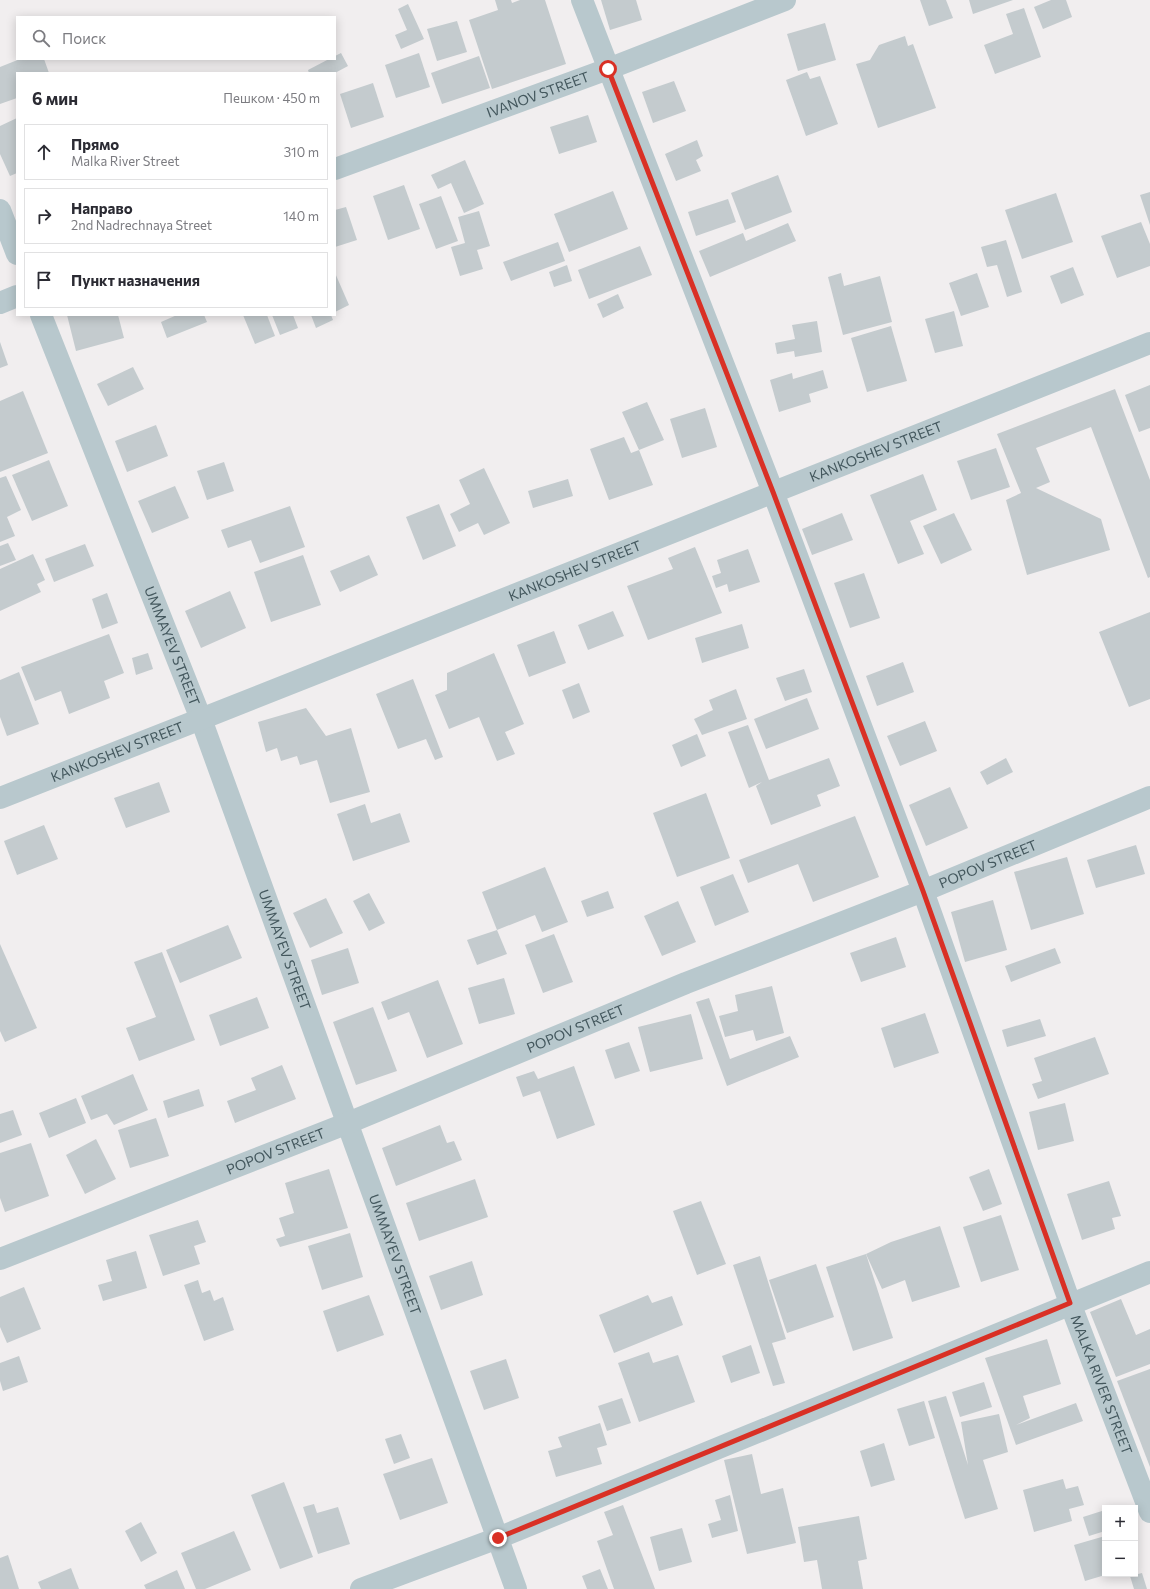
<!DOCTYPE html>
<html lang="ru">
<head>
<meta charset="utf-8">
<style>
	body { margin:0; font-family:Commissioner,sans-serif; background:#f7f7f7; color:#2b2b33 }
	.controls { position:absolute; right:12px; bottom:12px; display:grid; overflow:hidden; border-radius:0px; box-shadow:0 2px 10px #0003 }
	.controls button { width:36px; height:36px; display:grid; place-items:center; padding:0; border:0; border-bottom:1px solid #e1e1e2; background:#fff; color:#2b2b33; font:20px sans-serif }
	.stop { position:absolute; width:12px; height:12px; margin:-9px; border:3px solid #d93025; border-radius:50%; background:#fff }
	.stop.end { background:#d93025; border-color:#fff; box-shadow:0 1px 4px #0008 }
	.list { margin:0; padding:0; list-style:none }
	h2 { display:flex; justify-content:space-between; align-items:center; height:52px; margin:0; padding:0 16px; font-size:17px }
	h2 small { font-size:13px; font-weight:400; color:#7c7c81 }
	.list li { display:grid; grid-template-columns:26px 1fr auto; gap:12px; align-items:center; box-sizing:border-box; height:56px; margin:0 8px 8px; padding:0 8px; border:1px solid #e1e1e2; border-radius:0px }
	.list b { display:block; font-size:15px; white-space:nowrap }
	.list p { margin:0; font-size:13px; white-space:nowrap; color:#7c7c81 }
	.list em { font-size:13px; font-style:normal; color:#7c7c81 }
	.icon { flex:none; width:22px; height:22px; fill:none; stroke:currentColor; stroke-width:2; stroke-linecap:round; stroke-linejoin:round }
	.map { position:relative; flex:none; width:1150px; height:1589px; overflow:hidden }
	.search { position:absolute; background:#fff; box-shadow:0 2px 10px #0003; left:16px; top:16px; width:320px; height:44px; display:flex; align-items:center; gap:10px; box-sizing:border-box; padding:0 14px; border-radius:0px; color:#7c7c81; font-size:15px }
	.panel { position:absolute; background:#fff; box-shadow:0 2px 10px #0003; left:16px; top:72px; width:320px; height:244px; border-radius:0px }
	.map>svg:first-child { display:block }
</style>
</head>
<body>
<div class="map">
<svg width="1150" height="1589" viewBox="0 0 1150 1589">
	<rect width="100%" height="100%" fill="#f1eeef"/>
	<g fill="#c4cbce">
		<polygon points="495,0 511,0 512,3 520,0 545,0 566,64 492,89 469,20 498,10"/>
		<polygon points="601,0 636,0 642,20 610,30"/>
		<polygon points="920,0 946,0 953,18 929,26"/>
		<polygon points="969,0 1013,0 973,14"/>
		<polygon points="1051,0 1066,0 1072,17 1043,29 1034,7"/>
		<polygon points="408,4 424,39 401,49 395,35 407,30 398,9"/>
		<polygon points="1024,8 1041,57 995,74 984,45 1013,34 1006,14"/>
		<polygon points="457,21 467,52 437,61 427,29"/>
		<polygon points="825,23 836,60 798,71 787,34"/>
		<polygon points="905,36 908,46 913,44 936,108 878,128 856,64 870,60 879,45"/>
		<polygon points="341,53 348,66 335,73 309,73 308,70 329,59 335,59 335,56"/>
		<polygon points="419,53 430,87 396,98 385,65"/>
		<polygon points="479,56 490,88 442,104 431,73"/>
		<polygon points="20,59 44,59 49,73 17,73 17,98 0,104 0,67"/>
		<polygon points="807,72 810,79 820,76 838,124 806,136 786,80"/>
		<polygon points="674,81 686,111 653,123 642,92"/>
		<polygon points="373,83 384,117 351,128 340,94"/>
		<polygon points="588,115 597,142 559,154 550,127"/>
		<polygon points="17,118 17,173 10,176 0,154 0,126"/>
		<polygon points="697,140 703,156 696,160 701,171 676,181 665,154"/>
		<polygon points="465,160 484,204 464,213 451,183 438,189 431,175"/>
		<polygon points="778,175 792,212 745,230 731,193"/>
		<polygon points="404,185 420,229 388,240 373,196"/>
		<polygon points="613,191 628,229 569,252 554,214"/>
		<polygon points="1150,192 1150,225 1140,195"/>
		<polygon points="1056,193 1073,242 1022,259 1005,210"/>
		<polygon points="441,196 458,241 436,249 419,204"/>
		<polygon points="728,199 736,222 696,236 688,212"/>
		<polygon points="346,207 357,240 335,247 335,210"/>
		<polygon points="479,211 490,246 477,250 483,269 460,276 451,247 465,243 458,217"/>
		<polygon points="1141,222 1150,244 1150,266 1117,278 1101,236"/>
		<polygon points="788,223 796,241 710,277 699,251 743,233 746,241"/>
		<polygon points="1006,240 1022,292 1007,297 997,265 987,267 981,247"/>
		<polygon points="558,242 565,261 511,281 503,262"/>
		<polygon points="640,246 652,275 589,299 578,270"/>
		<polygon points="567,265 572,281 554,287 549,272"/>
		<polygon points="1073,267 1084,295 1061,304 1050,276"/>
		<polygon points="335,273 349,305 335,312"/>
		<polygon points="841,273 844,286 880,276 892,322 843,335 828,277"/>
		<polygon points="977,273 989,307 961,316 949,283"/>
		<polygon points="618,294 624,308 603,318 597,304"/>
		<polygon points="954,311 963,346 935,353 925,319"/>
		<polygon points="67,315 118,315 124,338 76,351"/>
		<polygon points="177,315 204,315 207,322 167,338 161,322"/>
		<polygon points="243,315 267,315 275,336 255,344"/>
		<polygon points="272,315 293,315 298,328 280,335"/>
		<polygon points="311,315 331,315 333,320 316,328"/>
		<polygon points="817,321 822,352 795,357 794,351 777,354 775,343 795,339 792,325"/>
		<polygon points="891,326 907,381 867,392 851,338"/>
		<polygon points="0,342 8,365 0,368"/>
		<polygon points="133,367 144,389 108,406 97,384"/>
		<polygon points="823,370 828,388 809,394 811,402 779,412 770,380 792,373 793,379"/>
		<polygon points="1150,385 1150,428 1139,432 1125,395"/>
		<polygon points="1115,389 1150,480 1150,577 1148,578 1091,427 1036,448 1050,482 1036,488 1101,519 1110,550 1027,575 1006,500 1021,493 997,434"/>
		<polygon points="23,391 48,453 0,472 0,401"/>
		<polygon points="647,402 664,440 639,450 653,485 609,500 590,449 624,437 631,453 639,450 622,412"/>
		<polygon points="705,408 717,447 682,458 670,419"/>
		<polygon points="156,425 168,456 127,472 115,441"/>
		<polygon points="996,448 1010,487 971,500 957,461"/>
		<polygon points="49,460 68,506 32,521 12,475"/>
		<polygon points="224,462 234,491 207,500 197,471"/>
		<polygon points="484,468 510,523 484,535 478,523 459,532 450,514 470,504 459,480"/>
		<polygon points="923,474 937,510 910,521 924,554 898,564 870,495"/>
		<polygon points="6,476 21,510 7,517 15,536 0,542 0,478"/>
		<polygon points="568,479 573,496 533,508 528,491"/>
		<polygon points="175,486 189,518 152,533 138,501"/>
		<polygon points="439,504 456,546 423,560 406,517"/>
		<polygon points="290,506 305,547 260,563 251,540 228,548 221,530"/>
		<polygon points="842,513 853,540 812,555 802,529"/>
		<polygon points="954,513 972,550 941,564 923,526"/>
		<polygon points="8,543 16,560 0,566 0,546"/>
		<polygon points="85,544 94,566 54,582 45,559"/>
		<polygon points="695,547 722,613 648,640 627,586 673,569 668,558"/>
		<polygon points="748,549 760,582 729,592 727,584 716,588 712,576 721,573 717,560"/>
		<polygon points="33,554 45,580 37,584 41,592 0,611 0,569"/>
		<polygon points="303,555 321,605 271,622 254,572"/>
		<polygon points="369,555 378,575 340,592 330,571"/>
		<polygon points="864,573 880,618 850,628 834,583"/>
		<polygon points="230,591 246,628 201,648 185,611"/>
		<polygon points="107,593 118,623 102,629 92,599"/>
		<polygon points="613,611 624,636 588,650 578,625"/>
		<polygon points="1150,612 1150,699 1129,707 1099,632"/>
		<polygon points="742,624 749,648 702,663 695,638"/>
		<polygon points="554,631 566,663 529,677 517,645"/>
		<polygon points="109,634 124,673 104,681 110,698 69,714 61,691 35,701 21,667"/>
		<polygon points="148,653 153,669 136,675 132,658"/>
		<polygon points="494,653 524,724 505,732 515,754 497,761 479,717 449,729 435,695 447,690 447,673"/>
		<polygon points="903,662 914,692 877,706 866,676"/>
		<polygon points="804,669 812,692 785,701 776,678"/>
		<polygon points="19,672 39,724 7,736 0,717 0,680"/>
		<polygon points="413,679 443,757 435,760 426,739 398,749 376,694"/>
		<polygon points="579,683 590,712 573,719 562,690"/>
		<polygon points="736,689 747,719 702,735 694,719 713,710 709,700"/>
		<polygon points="807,698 819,729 766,749 754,719"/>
		<polygon points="306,708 326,736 351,728 370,792 330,803 317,760 300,765 297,756 281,761 277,748 266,752 258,722"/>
		<polygon points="925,721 937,751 900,766 887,736"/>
		<polygon points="748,725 769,780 829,758 840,786 817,795 821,806 771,825 756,786 762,782 749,788 728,732"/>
		<polygon points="697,734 706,756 681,767 672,745"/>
		<polygon points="1006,758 1013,772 987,785 980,772"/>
		<polygon points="159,782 170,812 126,828 114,798"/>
		<polygon points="950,787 968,828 926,846 909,805"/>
		<polygon points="706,793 730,858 677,877 653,813"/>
		<polygon points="365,804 371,823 400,813 410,842 353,861 337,814"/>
		<polygon points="855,816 879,877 813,902 798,864 748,883 739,860"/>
		<polygon points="44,825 58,859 17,875 4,841"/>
		<polygon points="1136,845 1145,874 1096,888 1087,860"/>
		<polygon points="1067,857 1084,914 1031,930 1014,872"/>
		<polygon points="545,867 568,922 542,932 535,915 497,930 482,892"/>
		<polygon points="733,874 749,912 715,926 700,887"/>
		<polygon points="608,891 614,908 587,917 581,901"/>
		<polygon points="369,893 385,923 369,931 353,901"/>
		<polygon points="326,898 343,933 310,948 293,913"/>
		<polygon points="993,900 1007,950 965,962 951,912"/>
		<polygon points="678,901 696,942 662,956 644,916"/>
		<polygon points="228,925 242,958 180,983 166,950"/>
		<polygon points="497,930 507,954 477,965 467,940"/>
		<polygon points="554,934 573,982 543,993 525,945"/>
		<polygon points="896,937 906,967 861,982 850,953"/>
		<polygon points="0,944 37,1028 5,1042 0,1031"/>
		<polygon points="348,948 359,983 322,995 311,960"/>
		<polygon points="1055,948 1061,963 1011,982 1005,966"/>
		<polygon points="162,952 195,1040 139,1061 126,1028 156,1017 134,962"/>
		<polygon points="504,978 515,1014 479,1024 468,988"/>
		<polygon points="438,980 463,1044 427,1058 409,1012 388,1020 381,1002"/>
		<polygon points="772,986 784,1033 756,1041 753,1030 725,1037 719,1016 738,1011 735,995"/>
		<polygon points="257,997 269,1028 220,1046 209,1015"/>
		<polygon points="709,998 730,1059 790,1036 799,1057 727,1086 696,1002"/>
		<polygon points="373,1007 397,1071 356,1085 333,1022"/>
		<polygon points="925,1013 939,1053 894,1068 881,1028"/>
		<polygon points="691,1014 703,1059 650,1072 638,1027"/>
		<polygon points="1040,1019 1046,1036 1007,1047 1002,1030"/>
		<polygon points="1095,1037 1109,1074 1038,1099 1032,1084 1042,1081 1034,1058"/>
		<polygon points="629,1042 640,1071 615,1079 605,1050"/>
		<polygon points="282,1065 296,1099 235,1123 227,1101 256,1090 251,1078"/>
		<polygon points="574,1066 595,1125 557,1139 540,1091 523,1097 516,1077 534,1071 538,1079"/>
		<polygon points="133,1074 148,1110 114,1125 107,1114 91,1120 81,1096"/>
		<polygon points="199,1089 204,1106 168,1118 163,1101"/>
		<polygon points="76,1098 86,1123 49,1138 39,1113"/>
		<polygon points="1065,1103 1074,1141 1038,1150 1029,1112"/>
		<polygon points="13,1110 22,1135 0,1143 0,1114"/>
		<polygon points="156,1118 169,1156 130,1168 118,1130"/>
		<polygon points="440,1125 447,1143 454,1141 462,1160 396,1186 382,1148"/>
		<polygon points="96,1139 116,1179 85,1194 66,1155"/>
		<polygon points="31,1143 49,1196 5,1212 0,1198 0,1153"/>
		<polygon points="329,1169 348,1228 280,1247 276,1239 285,1236 279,1218 294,1213 285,1183"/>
		<polygon points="989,1169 1002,1204 983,1211 969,1177"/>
		<polygon points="475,1179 488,1217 419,1241 406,1203"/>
		<polygon points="1109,1181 1121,1216 1112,1218 1115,1229 1082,1240 1067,1194"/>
		<polygon points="701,1201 726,1264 697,1275 673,1211"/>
		<polygon points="1001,1215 1019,1270 981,1282 963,1227"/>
		<polygon points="198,1220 206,1242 194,1246 200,1264 163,1276 149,1235"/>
		<polygon points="940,1226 960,1287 912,1302 905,1280 882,1289 866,1254 891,1242"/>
		<polygon points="350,1233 363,1277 322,1290 308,1246"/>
		<polygon points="136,1251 147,1288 103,1301 98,1285 112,1281 106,1260"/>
		<polygon points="866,1254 893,1338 853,1351 826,1267"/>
		<polygon points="760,1256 786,1339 772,1343 785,1383 773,1386 733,1265"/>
		<polygon points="472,1261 483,1295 441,1310 429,1276"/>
		<polygon points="816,1264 834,1317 787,1333 769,1280"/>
		<polygon points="198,1280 202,1293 210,1290 214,1301 223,1297 234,1330 204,1341 184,1285"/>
		<polygon points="24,1287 41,1329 7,1343 0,1327 0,1297"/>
		<polygon points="369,1295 384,1335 337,1352 323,1311"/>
		<polygon points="648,1295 652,1303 672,1296 683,1325 614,1353 599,1315"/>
		<polygon points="1121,1299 1136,1335 1150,1329 1150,1364 1116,1377 1090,1312"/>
		<polygon points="1047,1339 1061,1384 1023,1396 1030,1418 1016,1425 1076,1403 1083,1421 1016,1445 985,1358"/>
		<polygon points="751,1345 760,1373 731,1383 722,1356"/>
		<polygon points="649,1352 653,1363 678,1355 695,1402 639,1422 618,1363"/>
		<polygon points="19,1356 28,1382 3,1391 0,1381 0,1363"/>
		<polygon points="506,1359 519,1398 484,1410 470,1371"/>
		<polygon points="1150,1369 1150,1467 1117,1381"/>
		<polygon points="984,1382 992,1407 960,1417 952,1392"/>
		<polygon points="946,1396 968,1465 961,1422 999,1414 1008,1452 983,1460 998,1509 965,1519 928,1401"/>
		<polygon points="622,1398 631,1423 607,1431 598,1406"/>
		<polygon points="924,1401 935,1438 909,1446 897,1409"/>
		<polygon points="600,1423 607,1445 597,1448 602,1464 556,1477 548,1451 562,1447 558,1437"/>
		<polygon points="401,1434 410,1458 394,1464 385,1439"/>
		<polygon points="884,1443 895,1480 871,1487 860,1451"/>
		<polygon points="752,1454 761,1494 783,1488 796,1543 747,1554 724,1460"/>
		<polygon points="432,1458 448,1503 400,1520 383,1474"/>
		<polygon points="1063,1479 1066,1489 1078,1486 1084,1505 1069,1509 1072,1521 1034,1532 1023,1490"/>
		<polygon points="284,1482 313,1557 280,1569 251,1495"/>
		<polygon points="730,1495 738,1531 712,1538 708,1524 721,1520 715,1500"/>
		<polygon points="314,1504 317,1513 338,1507 350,1544 318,1554 303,1507"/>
		<polygon points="623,1505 655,1589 614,1589 597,1541 613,1535 604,1512"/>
		<polygon points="1105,1510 1105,1531 1089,1536 1083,1517"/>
		<polygon points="859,1516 867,1559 858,1561 863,1589 822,1589 817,1560 804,1562 798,1527"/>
		<polygon points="141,1522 157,1553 141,1562 125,1531"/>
		<polygon points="682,1528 692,1562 659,1571 650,1537"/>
		<polygon points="234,1531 251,1570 205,1589 196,1589 181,1553"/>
		<polygon points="1105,1536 1105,1575 1085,1581 1074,1545"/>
		<polygon points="8,1555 19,1589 0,1589 0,1558"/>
		<polygon points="71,1568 79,1589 41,1589 38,1582"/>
		<polygon points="600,1569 608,1589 587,1589 582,1576"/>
		<polygon points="177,1570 185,1589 146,1589 144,1585"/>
		<polygon points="1142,1573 1147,1589 1134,1589 1130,1576"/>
	</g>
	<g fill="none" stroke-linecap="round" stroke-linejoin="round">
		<g stroke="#b8c8cd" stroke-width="22">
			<path id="s1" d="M582,0L773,492L923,891L1070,1303L1150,1512"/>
			<path id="s2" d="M335,169L608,69L785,0"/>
			<polyline points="0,210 17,254"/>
			<polyline points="0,303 17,296"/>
			<path id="s3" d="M41,315L201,719L516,1589"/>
			<path id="s4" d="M0,798L201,719L1150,343"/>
			<path id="s5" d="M0,1259L348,1123L686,983L923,891L1150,797"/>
			<polyline points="361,1589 498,1538 1150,1272"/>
		</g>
	</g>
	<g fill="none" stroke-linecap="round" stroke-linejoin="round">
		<polyline stroke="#d93025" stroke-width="5" points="498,1538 1070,1303 923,891 773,492 608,69"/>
	</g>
	<g text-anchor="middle" stroke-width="3.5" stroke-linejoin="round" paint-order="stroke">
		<g font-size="14" fill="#44585e" stroke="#fff">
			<text dy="5" stroke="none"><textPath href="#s2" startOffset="216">IVANOV STREET</textPath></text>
			<text dy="5" stroke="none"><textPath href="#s4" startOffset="942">KANKOSHEV STREET</textPath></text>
			<text dy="5" stroke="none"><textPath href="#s4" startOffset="618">KANKOSHEV STREET</textPath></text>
			<text dy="5" stroke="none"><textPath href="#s3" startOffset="356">UMMAYEV STREET</textPath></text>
			<text dy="5" stroke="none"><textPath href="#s4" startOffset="126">KANKOSHEV STREET</textPath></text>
			<text dy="5" stroke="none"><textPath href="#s5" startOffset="1064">POPOV STREET</textPath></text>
			<text dy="5" stroke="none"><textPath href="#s3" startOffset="680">UMMAYEV STREET</textPath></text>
			<text dy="5" stroke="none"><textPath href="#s5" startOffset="620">POPOV STREET</textPath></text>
			<text dy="5" stroke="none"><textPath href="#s5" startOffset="296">POPOV STREET</textPath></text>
			<text dy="5" stroke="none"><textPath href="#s3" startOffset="1004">UMMAYEV STREET</textPath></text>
			<text dy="5" stroke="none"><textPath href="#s1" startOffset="1479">MALKA RIVER STREET</textPath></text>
		</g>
	</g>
</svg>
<div class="controls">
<button>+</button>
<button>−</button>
</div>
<div class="stop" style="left:608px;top:69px"></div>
<div class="stop end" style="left:498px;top:1538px"></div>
<div class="search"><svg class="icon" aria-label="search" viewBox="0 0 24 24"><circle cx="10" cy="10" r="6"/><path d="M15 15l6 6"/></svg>Поиск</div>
<section class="panel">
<h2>6 мин<small>Пешком · 450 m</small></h2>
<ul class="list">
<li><svg class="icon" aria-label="ahead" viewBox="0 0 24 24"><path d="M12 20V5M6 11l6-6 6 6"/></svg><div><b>Прямо</b><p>Malka River Street</p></div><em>310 m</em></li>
<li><svg class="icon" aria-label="right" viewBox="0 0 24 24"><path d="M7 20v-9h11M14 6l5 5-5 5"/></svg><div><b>Направо</b><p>2nd Nadrechnaya Street</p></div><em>140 m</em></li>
<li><svg class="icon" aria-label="arrive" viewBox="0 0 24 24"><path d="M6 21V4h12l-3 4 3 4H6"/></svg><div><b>Пункт назначения</b></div></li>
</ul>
</section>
</div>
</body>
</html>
